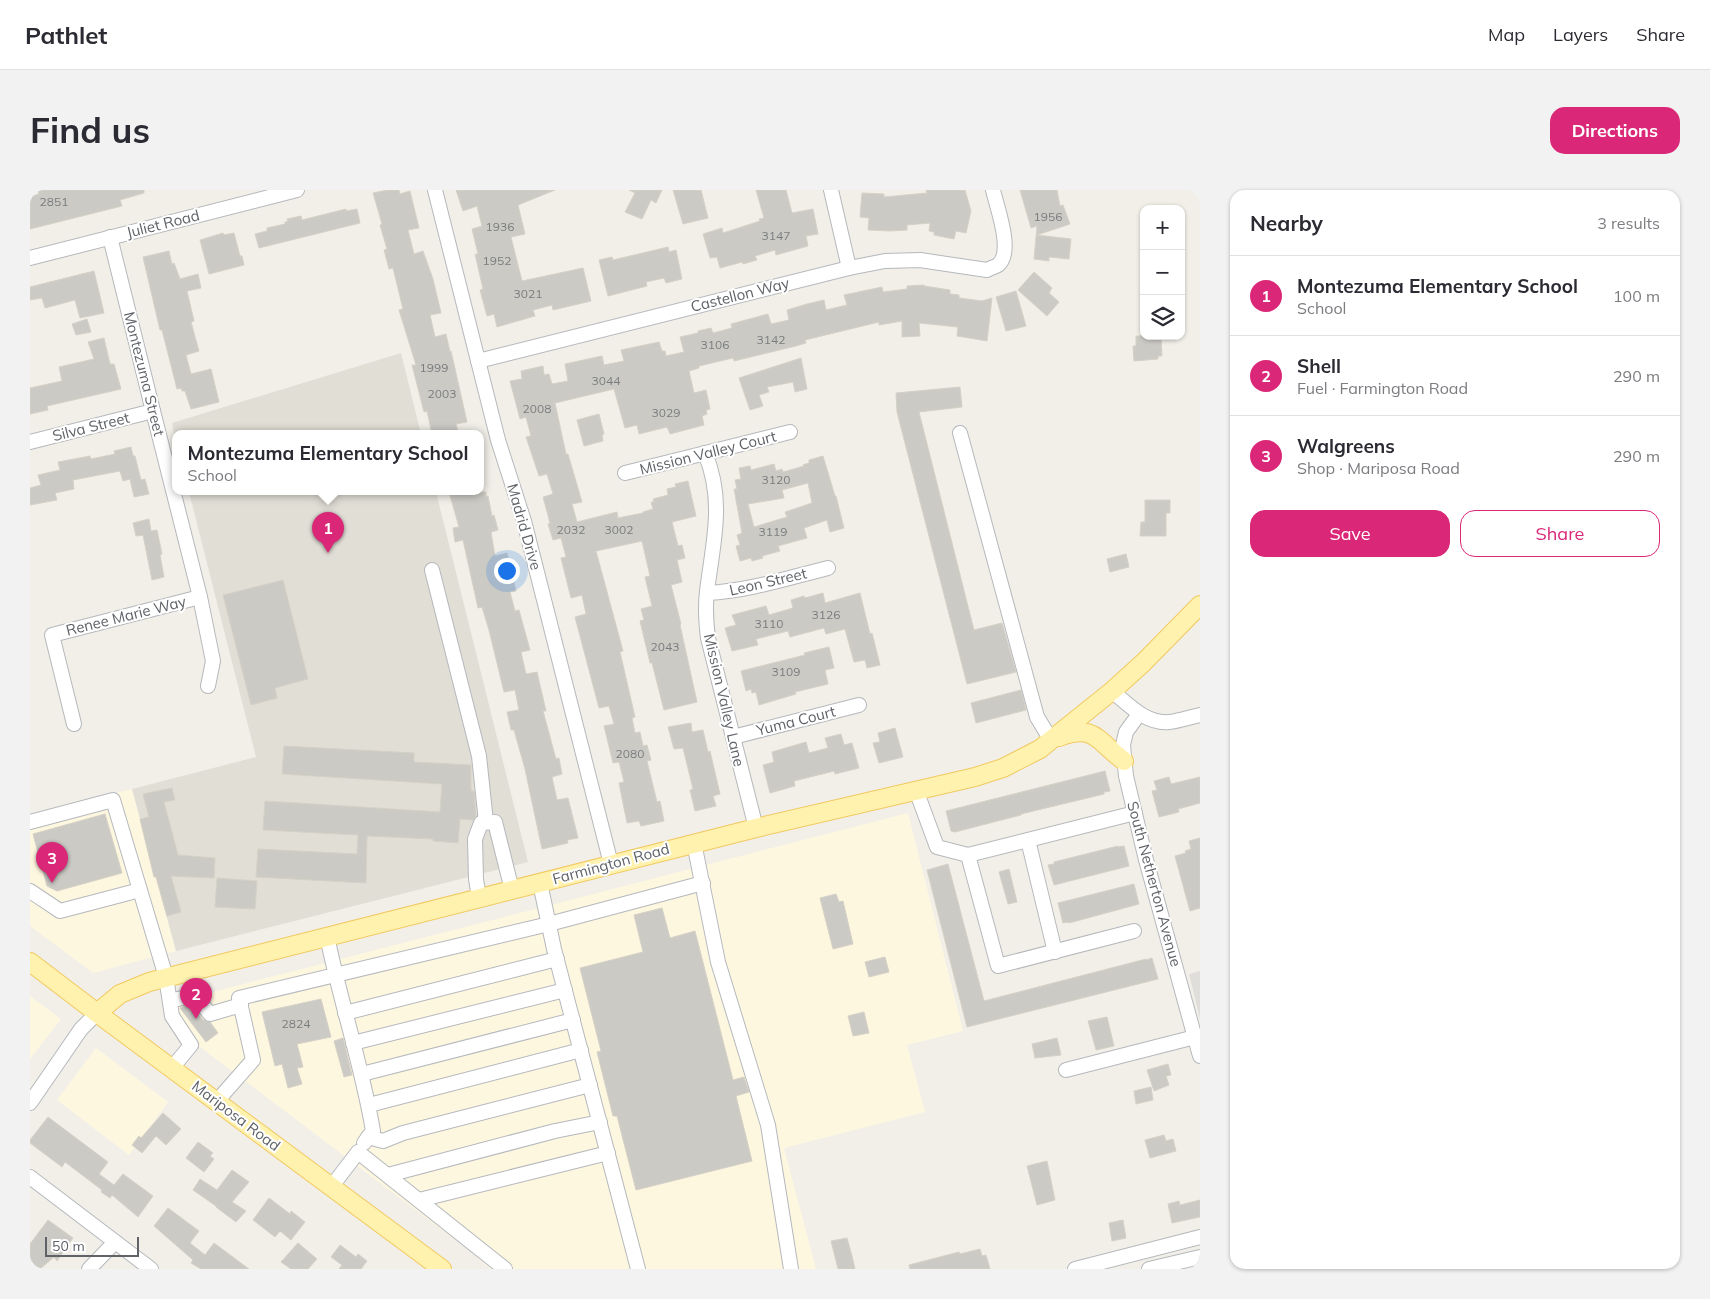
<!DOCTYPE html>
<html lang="en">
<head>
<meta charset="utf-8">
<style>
	body { margin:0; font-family:Mulish,sans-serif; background:#f2f2f3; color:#2b2b33 }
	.controls { position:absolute; right:15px; top:15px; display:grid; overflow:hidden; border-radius:10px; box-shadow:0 1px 4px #0004 }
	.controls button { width:45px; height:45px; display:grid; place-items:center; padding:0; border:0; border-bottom:1px solid #e1e1e2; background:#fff; color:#2b2b33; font:25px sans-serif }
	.scale { position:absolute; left:15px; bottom:12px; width:94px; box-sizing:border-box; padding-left:5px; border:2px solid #5f6368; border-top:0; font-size:14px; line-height:18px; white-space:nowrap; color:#5f6368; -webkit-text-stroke:4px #fff; paint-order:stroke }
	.you { position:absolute; left:476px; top:380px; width:18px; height:18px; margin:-12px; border:4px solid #fff; border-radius:50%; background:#1a73e8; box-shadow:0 0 0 8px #1a73e833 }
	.badge { display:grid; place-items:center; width:32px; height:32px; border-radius:50%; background:#db2777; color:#fff; font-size:16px; font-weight:700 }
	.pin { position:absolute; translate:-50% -41px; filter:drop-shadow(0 1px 2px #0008) }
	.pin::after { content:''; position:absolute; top:26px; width:18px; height:15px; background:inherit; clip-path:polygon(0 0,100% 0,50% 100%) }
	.popup { position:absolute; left:142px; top:240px; width:312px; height:65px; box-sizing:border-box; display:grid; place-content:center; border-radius:10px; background:#fff; filter:drop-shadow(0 1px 4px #0005); font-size:16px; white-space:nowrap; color:#7c7c81 }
	.popup b { font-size:19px; color:#2b2b33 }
	.popup::after { content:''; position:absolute; left:50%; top:100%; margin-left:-10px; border:10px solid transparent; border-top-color:#fff }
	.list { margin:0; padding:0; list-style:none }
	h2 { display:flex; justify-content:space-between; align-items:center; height:65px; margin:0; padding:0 20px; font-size:21px }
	h2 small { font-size:16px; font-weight:400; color:#7c7c81 }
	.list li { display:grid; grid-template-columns:32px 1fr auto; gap:15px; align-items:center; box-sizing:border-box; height:80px; padding:0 20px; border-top:1px solid #e1e1e2 }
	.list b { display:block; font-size:19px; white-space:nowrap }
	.list p { margin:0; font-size:16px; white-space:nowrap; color:#7c7c81 }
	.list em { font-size:16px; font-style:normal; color:#7c7c81 }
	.actions { display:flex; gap:10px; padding:15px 20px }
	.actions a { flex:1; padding:11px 0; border:1px solid #db2777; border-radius:15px; text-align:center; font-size:18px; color:#db2777 }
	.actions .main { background:#db2777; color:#fff }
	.icon { flex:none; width:28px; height:28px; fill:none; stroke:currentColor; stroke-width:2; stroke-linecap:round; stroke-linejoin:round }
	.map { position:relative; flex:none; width:1170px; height:1079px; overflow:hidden; border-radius:15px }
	header { display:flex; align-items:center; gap:30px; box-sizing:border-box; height:70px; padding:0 25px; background:#fff; border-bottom:1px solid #e1e1e2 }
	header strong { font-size:24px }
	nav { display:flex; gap:28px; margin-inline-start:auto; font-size:18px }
	.intro { display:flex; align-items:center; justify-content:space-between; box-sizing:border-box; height:120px; padding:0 30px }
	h1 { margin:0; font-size:35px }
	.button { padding:12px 22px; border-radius:15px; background:#db2777; color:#fff; font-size:18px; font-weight:700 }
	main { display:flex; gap:30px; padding:0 30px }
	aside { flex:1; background:#fff; border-radius:15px; box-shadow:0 1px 4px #0004 }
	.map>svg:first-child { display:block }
</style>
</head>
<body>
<header>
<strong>Pathlet</strong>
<nav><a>Map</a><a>Layers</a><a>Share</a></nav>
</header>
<div class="intro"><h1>Find us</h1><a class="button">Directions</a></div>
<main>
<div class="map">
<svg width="1170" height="1079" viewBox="0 0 1170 1079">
	<rect width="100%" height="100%" fill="#f1efe8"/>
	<g fill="#fef7e0">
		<polygon points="102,599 146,761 63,783 0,736 0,625"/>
		<polygon points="878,623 933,841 877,855 895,922 754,958 786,1079 460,1079 440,1061 137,832 136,814"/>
		<polygon points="0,806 31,829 0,869"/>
		<polygon points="66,858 138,912 99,965 27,910"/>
	</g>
	<polygon fill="#e0deda" points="1170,781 1170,829 1159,784"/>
	<g fill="#e1ded6">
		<polygon points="371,163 391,244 146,244 145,248 142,233"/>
		<polygon points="159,302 406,302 498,672 146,761 102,599 226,567"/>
	</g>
	<g fill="#cccac5" stroke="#d6d1c6" fill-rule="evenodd">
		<polygon points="8,0 114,0 114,3 90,10 92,16 0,39 0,7 9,4"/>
		<polygon points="358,0 369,0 370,4 380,1 389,38 378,40 384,64 393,61 403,89 411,123 400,125 405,147 416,144 420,162 421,161 437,232 426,234 428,242 421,244 402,244 397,221 394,222 382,175 386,175 369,120 373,119 363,78 359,79 354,60 357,59 350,35 352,34 343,3"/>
		<polygon points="426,0 525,0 488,15 495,44 481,47 492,91 553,78 561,111 523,120 522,115 503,120 505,126 467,137 464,124 457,126 450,100 453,99 445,64 448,64 442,39 452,36 447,16 433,21"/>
		<polygon points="599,0 632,0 626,13 621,10 612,29 595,22 605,3"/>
		<polygon points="643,0 671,0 678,28 653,34"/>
		<polygon points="726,0 756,0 762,23 783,19 788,44 776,46 778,56 746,65 745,60 725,66 727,70 713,74 712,72 690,78 687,67 680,68 673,44 692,38 693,43 730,31 729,29 734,28"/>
		<polygon points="896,0 935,0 941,21 936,43 926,41 924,49 904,45 904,42 899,41 900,33 877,35 877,40 860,41 838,40 839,28 830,27 832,3 854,4 854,7 897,3"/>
		<polygon points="990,0 1027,0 1030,16 1033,15 1040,34 1007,45 1041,49 1039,69 1019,67 1019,71 1004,69 1007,36 1001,38"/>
		<polygon points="316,19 316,21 327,19 330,33 229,58 225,44 237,41 237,38 255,34 255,32 258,31 257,29 271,26 272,30"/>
		<polygon points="193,43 194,45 204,43 210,66 212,66 214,75 179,84 170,50"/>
		<polygon points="638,57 639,62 646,60 652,89 636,93 634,88 616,92 617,96 578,106 569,70 582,67 583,70"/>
		<polygon points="139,61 142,74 144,73 150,89 168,84 171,98 157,101 164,131 161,132 169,161 156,165 161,184 181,179 189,212 161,219 155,201 152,201 151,198 147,199 132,140 130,140 113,67"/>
		<polygon points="64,81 74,123 50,128 45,110 15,118 12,108 0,110 0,97"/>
		<polygon points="1004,82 1022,98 1019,103 1029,112 1017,126 988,100"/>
		<polygon points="894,95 894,96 920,100 920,104 929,105 929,108 952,111 962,108 957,151 927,146 928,137 889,133 890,146 872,147 872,131 849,135 849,132 775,150 776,153 766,156 704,171 703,168 669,176 669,178 659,181 664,203 676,200 680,219 676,220 677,224 672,226 674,235 640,244 637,237 609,244 607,235 595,238 584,199 525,213 536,264 538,264 552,312 542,314 547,332 587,322 588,328 613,323 613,322 623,319 621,312 624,312 623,309 638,305 637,299 646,297 645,294 658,291 666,326 642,332 648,356 652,355 655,368 647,370 652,392 641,395 651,434 650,435 667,512 634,520 622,473 620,473 610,431 614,430 611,419 622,416 615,387 620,386 612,351 566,361 593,461 590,462 605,527 602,528 605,543 610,542 613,556 617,555 621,570 617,571 627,612 630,611 634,631 611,636 609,631 597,633 589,593 594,592 589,572 583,573 574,536 584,534 579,516 569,518 545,427 556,424 552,405 541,408 531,368 536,367 531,348 523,350 518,334 520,333 513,307 523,304 517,284 509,286 496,247 501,246 496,227 490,229 480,191 492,189 491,181 513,176 514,185 519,184 522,194 538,191 535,174 572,166 574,175 594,171 591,160 629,152 632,161 635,161 636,166 654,162 650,147 668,143 668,141 681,138 683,143 702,138 701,134 738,124 741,134 759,130 757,120 777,114 794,110 796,120 817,115 814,105 852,97 853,102 877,99 877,96"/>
		<polygon points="986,101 996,136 976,141 966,107"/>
		<polygon points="57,129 61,142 46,145 42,134"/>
		<polygon points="1106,146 1131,146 1132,166 1128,166 1128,169 1104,171 1103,156 1106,156"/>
		<polygon points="74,148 80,174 84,174 91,199 17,216 18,220 0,224 0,198 32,191 29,177 64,169 58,152"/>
		<polygon points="771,168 777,199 765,202 763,192 737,197 739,202 729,205 733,216 720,220 709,188"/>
		<polygon points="930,197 932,217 889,222 944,440 972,433 986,482 937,494 867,222 866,203"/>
		<polygon points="569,224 574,244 572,245 573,251 554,256 547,230"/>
		<polygon points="101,257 103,266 105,266 111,290 115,289 119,304 104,307 100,289 93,291 90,281 43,290 44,299 25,303 27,310 0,315 0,298 11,295 8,285 30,280 28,272 60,266 61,269 85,264 84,261"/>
		<path d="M793,266L805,306H806L814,338L800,342L797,330L774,338L777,348L748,356L750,361L732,366L733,368L722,371L721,368L710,371L706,356L710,355L707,345L712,343L704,299H707L705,290L711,289L709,278L720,276L721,280L744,274L746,281L752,279L753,282L774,276L773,275L779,273V270ZM778,293L782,313L755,322L757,327L724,337L718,314L754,308L752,300Z"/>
		<polygon points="419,302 456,302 456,307 458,306 462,326 464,325 468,340 461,342 465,366 477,363 486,401 480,402 485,421 489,420 500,460 491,462 496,484 507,482 516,521 513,521 526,569 529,568 532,584 522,587 527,610 538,608 548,648 537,650 538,653 512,659 495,579 484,540 481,540 477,522 489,520 485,500 474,502 459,440 452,417 448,418 433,350 425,352 423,338 429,337"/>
		<polygon points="1115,310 1140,310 1140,323 1136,323 1136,346 1110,346 1111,332 1115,332"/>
		<polygon points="119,329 121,341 127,340 132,364 130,365 134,387 122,390 113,345 106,346 103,333"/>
		<polygon points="1096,364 1099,377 1080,382 1077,369"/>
		<polygon points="253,390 278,489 245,498 247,508 221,515 193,405"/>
		<polygon points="793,403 795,413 830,403 840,444 842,443 850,475 837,478 835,470 824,472 815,439 796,444 794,438 760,447 758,441 726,449 728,455 702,461 695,438 706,435 702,425 736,416 739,425 763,418 761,410 774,406 775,408"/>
		<polygon points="799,457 804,478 795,480 798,494 765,502 766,504 729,515 726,502 722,503 721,499 716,501 711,481 775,465 774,463"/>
		<polygon points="991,500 996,520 946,533 941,513"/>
		<polygon points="661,533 662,542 673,540 678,562 680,561 690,604 683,606 686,616 665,621 660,600 663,599 653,558 644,559 638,537"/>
		<polygon points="865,538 873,567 849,573 843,553 850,552 848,543"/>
		<polygon points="811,544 814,555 822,553 829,578 805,584 804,581 764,591 765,596 740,603 733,575 744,572 742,562 776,552 779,563 798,558 795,548"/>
		<polygon points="254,556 384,563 384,572 441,575 441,601 444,601 446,626 443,630 430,629 428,653 403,651 403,649 337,646 336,693 226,687 228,659 327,664 328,645 233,640 235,611 410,622 412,594 252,584"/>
		<polygon points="1075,581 1080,601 1074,602 1074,604 991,624 991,625 925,642 921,641 916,621"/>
		<polygon points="1139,587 1141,594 1170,587 1170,613 1148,619 1149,622 1129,627 1122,601 1127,600 1124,591"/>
		<polygon points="142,598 145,610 134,612 148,665 185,668 184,688 141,686 151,722 137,726 126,687 124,687 110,629 119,627 113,604"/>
		<polygon points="75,624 92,683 27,701 17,696 3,644"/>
		<polygon points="1170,648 1170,718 1160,721 1145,666 1156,663 1155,661 1161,659 1159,651"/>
		<polygon points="1088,656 1088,657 1094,656 1099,676 1024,695 1018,675 1024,674 1024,672"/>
		<polygon points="918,674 954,811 1116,769 1116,770 1122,768 1128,789 937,837 897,680"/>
		<polygon points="979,679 987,712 978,714 969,682"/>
		<polygon points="187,688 227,691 225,719 185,717"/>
		<polygon points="1104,694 1109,714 1039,733 1038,732 1033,733 1028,713"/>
		<polygon points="806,704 809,712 813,711 823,754 803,759 790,708"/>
		<polygon points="632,718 640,748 665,741 703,890 714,887 719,902 706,906 722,971 606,1000 587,926 583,926 567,862 571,861 550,778 613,762 604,725"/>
		<polygon points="855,767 859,782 839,787 835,772"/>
		<polygon points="291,809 301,847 267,854 273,877 267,878 272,894 258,898 252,874 245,876 232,822"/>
		<polygon points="161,815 173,830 180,832 188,843 176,852 150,818"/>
		<polygon points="834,822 839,843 823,846 818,826"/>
		<polygon points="1077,827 1084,856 1066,860 1058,831"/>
		<polygon points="313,848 322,885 314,887 304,851"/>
		<polygon points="1027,848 1031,865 1005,868 1002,854"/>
		<polygon points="1138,874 1141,885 1136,886 1139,895 1124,901 1117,880"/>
		<polygon points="1121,897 1123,910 1106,914 1104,901"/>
		<polygon points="133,923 151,939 136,955 126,946 112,963 102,955 109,946 111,948"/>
		<polygon points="18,927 78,972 69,984 84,995 93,984 123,1006 108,1027 82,1005 80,1008 71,1002 72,1000 35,972 32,977 0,953 0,950"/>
		<polygon points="1134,945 1136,951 1143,949 1146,961 1120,968 1115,950"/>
		<polygon points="168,952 183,963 180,966 184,969 174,982 156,968"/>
		<polygon points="1017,971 1025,1010 1007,1015 997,976"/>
		<polygon points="202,980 219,992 202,1012 216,1021 206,1032 186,1017 186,1016 163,1000 170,989 187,1000"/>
		<polygon points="239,1008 260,1024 261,1021 275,1032 261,1050 250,1041 245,1047 223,1030"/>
		<polygon points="1170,1010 1170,1027 1142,1033 1138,1014 1149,1011 1150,1015"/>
		<polygon points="138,1018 169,1041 160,1053 175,1065 184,1053 219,1079 171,1079 161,1073 163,1070 124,1036"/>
		<polygon points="18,1030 43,1048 27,1071 24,1067 10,1079 0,1079 0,1054"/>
		<polygon points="1093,1030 1096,1048 1082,1051 1079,1033"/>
		<polygon points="817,1048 822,1066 825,1079 808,1079 801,1051"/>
		<polygon points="268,1053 287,1069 278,1079 261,1079 251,1072"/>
		<polygon points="310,1055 326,1067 328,1064 337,1071 331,1079 309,1079 312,1075 301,1067"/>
		<polygon points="950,1059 952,1066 956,1065 960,1079 880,1079 879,1075 929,1062 930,1064"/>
	</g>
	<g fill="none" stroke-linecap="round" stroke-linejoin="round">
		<defs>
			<g id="minor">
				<polyline points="405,0 468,250 494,331 581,674"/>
				<polyline points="801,0 819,78"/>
				<polyline points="80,47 123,221 170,407 183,471 178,496"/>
				<polyline points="0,68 267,0"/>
				<path d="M448,171L819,78L855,71L890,70L957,80C960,78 965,77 968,75C984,62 967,18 963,0"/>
				<polyline points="930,243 1007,527 1021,550"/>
				<polyline points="0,252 123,221"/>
				<path d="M675,263C695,311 683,352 677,401C675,417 676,432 678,448L726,638"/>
				<polyline points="595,283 760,242"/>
				<polyline points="402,380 449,566 456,632"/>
				<path d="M677,403C718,401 758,388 798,378"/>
				<path d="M1082,501C1099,515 1116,534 1139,532C1149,531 1160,527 1170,525"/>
				<polyline points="1109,524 1096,542 1093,555 1096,586 1116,670 1170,866"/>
				<polyline points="44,534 22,445 170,407"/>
				<polyline points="703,547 829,515"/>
				<polyline points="886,600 907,657 938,665 1105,623"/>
				<polyline points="0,632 83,610 136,787 142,826 161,855 142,878"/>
				<polyline points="998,650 1025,762"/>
				<polyline points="664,653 688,772 738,935 761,1079"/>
				<polyline points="938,665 968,776 1104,741"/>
				<polyline points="510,693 524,759 608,1079"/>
				<polyline points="0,701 30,721 110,700"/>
				<polyline points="449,708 446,689 445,649 451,633 465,632 482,700"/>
				<path d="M297,746C310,811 332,875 343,941L334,953"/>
				<polyline points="140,811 164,805 180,824 211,815"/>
				<polyline points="315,823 527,769"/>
				<polyline points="323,853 535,800"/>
				<polyline points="1036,880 1165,847"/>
				<polyline points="332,884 543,830"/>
				<polyline points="187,911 223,870 209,808 519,734 673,693"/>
				<polyline points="0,913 51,839 67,823"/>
				<polyline points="339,915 551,860"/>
				<polyline points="338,947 353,951 373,943 560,895"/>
				<polyline points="358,985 525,941 570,932"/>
				<polyline points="0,987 121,1079"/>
				<polyline points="302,996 328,962 475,1079"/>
				<polyline points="389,1010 578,963"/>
				<polyline points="59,1079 85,1052"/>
				<polyline points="1045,1079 1170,1047"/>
				<polyline points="1119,1079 1170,1067"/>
			</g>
			<g id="major">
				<path d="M1029,547C1065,533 1068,552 1094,571"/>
				<polyline points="0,772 67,823 412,1079"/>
				<polyline points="67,823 90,804 119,792 726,638 945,587 973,578 1010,559 1021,550 1082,501 1113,473 1170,415"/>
			</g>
		</defs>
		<use href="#minor" stroke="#b5b8bc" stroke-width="16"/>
		<use href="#major" stroke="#f2c960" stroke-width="20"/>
		<use href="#minor" stroke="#fff" stroke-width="14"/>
		<use href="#major" stroke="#fff2af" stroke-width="18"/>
	</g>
	<g text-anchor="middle" stroke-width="4" stroke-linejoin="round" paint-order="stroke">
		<g font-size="12" fill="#7a7d7f">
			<text x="24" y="16">2851</text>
			<text x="1018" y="31">1956</text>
			<text x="470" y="41">1936</text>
			<text x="746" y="50">3147</text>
			<text x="467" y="75">1952</text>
			<text x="498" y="108">3021</text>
			<text x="741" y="154">3142</text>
			<text x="685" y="159">3106</text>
			<text x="404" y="182">1999</text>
			<text x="576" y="195">3044</text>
			<text x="412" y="208">2003</text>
			<text x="507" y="223">2008</text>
			<text x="636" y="227">3029</text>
			<text x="746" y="294">3120</text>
			<text x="541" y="344">2032</text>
			<text x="589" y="344">3002</text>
			<text x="743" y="346">3119</text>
			<text x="796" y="429">3126</text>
			<text x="739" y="438">3110</text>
			<text x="635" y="461">2043</text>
			<text x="756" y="486">3109</text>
			<text x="600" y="568">2080</text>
			<text x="266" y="838">2824</text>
		</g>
		<g font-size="15" fill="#5f6368" stroke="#fff">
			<text transform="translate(133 34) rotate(-14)" y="5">Juliet Road</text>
			<text transform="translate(710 105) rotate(-14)" y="5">Castellon Way</text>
			<text transform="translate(114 184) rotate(76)" y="5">Montezuma Street</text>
			<text transform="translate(61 237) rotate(-14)" y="5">Silva Street</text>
			<text transform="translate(678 263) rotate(-14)" y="5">Mission Valley Court</text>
			<text transform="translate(494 337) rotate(74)" y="5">Madrid Drive</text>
			<text transform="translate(738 392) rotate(-13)" y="5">Leon Street</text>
			<text transform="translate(96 426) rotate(-14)" y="5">Renee Marie Way</text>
			<text transform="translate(694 510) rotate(77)" y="5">Mission Valley Lane</text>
			<text transform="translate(766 531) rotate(-14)" y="5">Yuma Court</text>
			<text transform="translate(581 674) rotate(-15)" y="5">Farmington Road</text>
			<text transform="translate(1124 694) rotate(75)" y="5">South Netherton Avenue</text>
			<text transform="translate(206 926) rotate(37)" y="5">Mariposa Road</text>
		</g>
	</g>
</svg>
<div class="controls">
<button>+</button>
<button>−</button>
<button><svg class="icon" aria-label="layers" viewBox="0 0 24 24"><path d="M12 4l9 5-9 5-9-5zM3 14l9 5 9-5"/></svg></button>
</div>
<div class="scale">50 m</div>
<div class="you"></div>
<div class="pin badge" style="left:298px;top:363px">1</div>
<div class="popup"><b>Montezuma Elementary School</b>School</div>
<div class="pin badge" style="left:166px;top:829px">2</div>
<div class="pin badge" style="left:22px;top:693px">3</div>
</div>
<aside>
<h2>Nearby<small>3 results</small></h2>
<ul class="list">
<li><span class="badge">1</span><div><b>Montezuma Elementary School</b><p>School</p></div><em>100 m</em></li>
<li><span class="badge">2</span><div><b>Shell</b><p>Fuel · Farmington Road</p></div><em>290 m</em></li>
<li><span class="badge">3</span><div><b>Walgreens</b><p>Shop · Mariposa Road</p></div><em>290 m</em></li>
</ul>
<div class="actions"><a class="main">Save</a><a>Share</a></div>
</aside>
</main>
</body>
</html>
